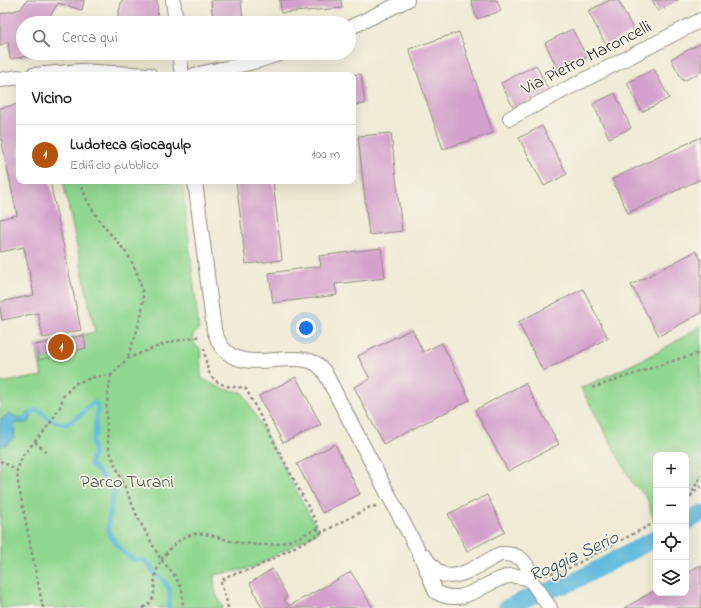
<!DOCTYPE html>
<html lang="it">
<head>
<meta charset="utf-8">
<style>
	body { margin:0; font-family:"Indie Flower",sans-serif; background:#f2f2f2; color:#222 }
	.controls { position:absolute; right:12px; bottom:12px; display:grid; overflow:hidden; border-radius:8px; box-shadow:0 4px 16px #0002 }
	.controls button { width:36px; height:36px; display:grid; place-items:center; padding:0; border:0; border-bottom:1px solid #e0e0e0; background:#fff; color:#222; font:20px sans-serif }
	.you { position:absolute; left:306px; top:328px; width:14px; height:14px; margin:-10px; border:3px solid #fff; border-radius:50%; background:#1a73e8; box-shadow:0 0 0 6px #1a73e833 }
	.badge { display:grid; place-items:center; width:26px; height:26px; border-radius:50%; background:#b45309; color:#fff; font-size:13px; font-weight:700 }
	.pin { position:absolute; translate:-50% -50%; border:2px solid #fff; box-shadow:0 1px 4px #0006 }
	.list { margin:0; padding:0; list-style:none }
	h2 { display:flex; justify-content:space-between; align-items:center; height:52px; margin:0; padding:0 16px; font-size:17px }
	h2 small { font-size:13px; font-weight:400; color:#767676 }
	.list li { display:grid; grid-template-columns:26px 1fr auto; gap:12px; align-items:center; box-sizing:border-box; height:60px; padding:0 16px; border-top:1px solid #e0e0e0 }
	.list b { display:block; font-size:15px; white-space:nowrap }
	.list p { margin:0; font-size:13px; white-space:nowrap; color:#767676 }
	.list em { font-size:13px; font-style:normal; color:#767676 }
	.icon { flex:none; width:22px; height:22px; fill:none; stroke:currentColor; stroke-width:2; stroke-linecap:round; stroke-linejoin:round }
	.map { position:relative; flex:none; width:701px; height:608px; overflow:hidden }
	.search { position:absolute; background:#fff; box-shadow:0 4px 16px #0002; left:16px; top:16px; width:340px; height:44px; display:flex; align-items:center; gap:10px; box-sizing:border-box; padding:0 14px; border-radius:22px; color:#767676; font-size:15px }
	.panel { position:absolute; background:#fff; box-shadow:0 4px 16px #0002; left:16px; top:72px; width:340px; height:112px; border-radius:8px }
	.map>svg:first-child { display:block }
</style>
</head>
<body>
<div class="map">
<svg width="701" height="608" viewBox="0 0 701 608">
	<rect width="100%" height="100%" fill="#f7f3e8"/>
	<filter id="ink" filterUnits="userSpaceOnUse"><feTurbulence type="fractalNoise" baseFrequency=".025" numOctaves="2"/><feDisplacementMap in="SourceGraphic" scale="8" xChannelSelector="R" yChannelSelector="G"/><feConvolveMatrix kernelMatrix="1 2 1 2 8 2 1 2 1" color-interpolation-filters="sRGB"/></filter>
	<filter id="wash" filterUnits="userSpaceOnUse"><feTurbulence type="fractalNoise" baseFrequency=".012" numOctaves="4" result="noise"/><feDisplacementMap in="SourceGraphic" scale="16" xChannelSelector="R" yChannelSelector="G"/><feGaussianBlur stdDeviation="0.9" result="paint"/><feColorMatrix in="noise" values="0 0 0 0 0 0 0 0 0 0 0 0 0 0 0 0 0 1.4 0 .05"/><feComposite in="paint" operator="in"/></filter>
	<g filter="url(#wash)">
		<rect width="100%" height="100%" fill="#f0ebd5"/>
		<g fill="#90d791" stroke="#5e815e">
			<polygon points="63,181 182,181 199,329 193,335 194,343 200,349 201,378 222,389 243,392 317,529 318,532 252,568 214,575 215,591 223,608 0,608 0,383 42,376 36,345 95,332"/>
			<path d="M701,325V482L686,496V455H656V519L655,520C650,514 651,508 648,501C645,494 639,489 633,484L581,388C622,369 664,352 701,325Z"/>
		</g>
		<polygon fill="#5ebadc" stroke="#447284" points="32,412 30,421 27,423 15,423 14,438 7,444 0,446 0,421 9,413 20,419 28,413"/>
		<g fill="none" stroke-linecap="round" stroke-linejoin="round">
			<path stroke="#5ebadc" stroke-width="4.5" d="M32,412L36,410L41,412L47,418L59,423L67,424L84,412L88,407L93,403L96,404L98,408L96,418L95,434L92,442L94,455L91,459V465L112,486L114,491L108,523L109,534C115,542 123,555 133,559C137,561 141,559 145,561C149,563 150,568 153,571C169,586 172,585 168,608"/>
			<g stroke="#5ebadc" stroke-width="17">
				<polyline points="686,522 701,514"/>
				<polyline points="506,608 530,597 571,583 656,538"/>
			</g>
		</g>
		<g id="blocks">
			<g fill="#d3a0cb">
				<polygon points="27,0 84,0 82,10 58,3 46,23 23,23 23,53 40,53 41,54 10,59 8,41 0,46 0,14 21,9"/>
				<polygon points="122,0 157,0 158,23 116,23"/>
				<polygon points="211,0 241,0 243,23 213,23"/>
				<polygon points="280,0 341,0 342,8 281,13"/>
				<polygon points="471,0 497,0 501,11 477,19"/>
				<polygon points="610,0 618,0 634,31 606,45 588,11"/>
				<polygon points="652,0 678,0 658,11"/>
				<polygon points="572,29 587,57 559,71 545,43"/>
				<polygon points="459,32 493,133 443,149 409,49"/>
				<polygon points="701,43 701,72 683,81 671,59"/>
				<polygon points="536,65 549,91 514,109 501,83"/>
				<polygon points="654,69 669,98 642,112 627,83"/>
				<polygon points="361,74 365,104 353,105 353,75"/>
				<polygon points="615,93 631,128 609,138 593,104"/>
				<polygon points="19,104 19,181 50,181 81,330 43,338 38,313 2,320 0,310 0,302 34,295 24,247 0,252 0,219 17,215 0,133 0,108"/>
				<polygon points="542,126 567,174 544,186 519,138"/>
				<polygon points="391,133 402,231 369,235 358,136"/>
				<polygon points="701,137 701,179 628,213 612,179"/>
				<polygon points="236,181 273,181 282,260 246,264"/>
				<polygon points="381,248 385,278 335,284 337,295 273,303 269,273 321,266 319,256"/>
				<polygon points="696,251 701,260 701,313 659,336 631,285"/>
				<polygon points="583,289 608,338 543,371 518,322"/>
				<polygon points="412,329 423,352 442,343 470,400 383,444 354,387 370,379 358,356"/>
				<polygon points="84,335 86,348 39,360 36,345"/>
				<polygon points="296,377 321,425 283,443 259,396"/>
				<polygon points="525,383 559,444 508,471 475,410"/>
				<polygon points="335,444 360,494 322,513 297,464"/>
				<polygon points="487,495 505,532 467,551 448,514"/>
				<polygon points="701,565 701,608 624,608 656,590 656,593 686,593 686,573"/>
				<polygon points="272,569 287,596 284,600 289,606 351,572 373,608 262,608 250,583"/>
			</g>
		</g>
	</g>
	<g filter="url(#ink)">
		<use href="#blocks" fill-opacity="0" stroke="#8e8b80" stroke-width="1"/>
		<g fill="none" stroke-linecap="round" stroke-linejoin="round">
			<defs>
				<g id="street">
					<polyline points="173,0 176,23"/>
					<polyline points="349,28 407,0"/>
					<polyline points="179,53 182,75"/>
					<polyline points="33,75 80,71 150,75"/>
					<polyline points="194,75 254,62 282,53"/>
					<polyline points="0,80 19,77"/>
					<polyline points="510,118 701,20"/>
					<path d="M195,181L214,330C216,335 218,342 222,347C243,375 288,350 315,363C318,364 321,369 324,371L388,494L419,552L436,592C464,608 482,582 509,576C516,575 523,577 530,579"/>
					<path d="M424,556C429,562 435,571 442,574C457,582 486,561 500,554C519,553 529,561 530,579"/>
					<polyline points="530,579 550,608"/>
				</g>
			</defs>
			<use href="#street" stroke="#8e8b80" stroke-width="16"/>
			<g stroke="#8e8b80" stroke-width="2.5" stroke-dasharray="3 3" stroke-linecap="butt">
				<path d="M80,181C84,197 93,211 102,224C109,233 117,241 124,250C134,263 143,284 143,301C142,321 133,341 127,359"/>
				<path d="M204,348C207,367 206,380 227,386C234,388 240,386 246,389L322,533"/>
				<path d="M111,375L106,410L107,434L109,450L138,518L161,560C173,544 187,529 209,535C216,536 223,539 230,541C242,543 254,545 267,545C286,545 302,535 319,528"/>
				<polyline points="592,388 682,358 701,353"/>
				<polyline points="35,442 48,453"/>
				<polyline points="0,461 17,470"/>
				<polyline points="690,497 701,475"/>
				<polyline points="686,500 701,486"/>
				<polyline points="545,575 563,571 656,522"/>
				<polyline points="43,608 18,483 17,470 23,455 43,433 54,417 60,407 64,395 76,383 94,377 111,375 127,359 146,351 170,342 201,336"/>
				<path d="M143,608C157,600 153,592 155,578C156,572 158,566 161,560L173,573L182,589L183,608"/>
				<path d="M228,608C227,598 222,590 221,581L230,575L255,568L370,507L378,506"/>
			</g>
			<use href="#street" stroke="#fff" stroke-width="14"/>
		</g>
	</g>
	<g text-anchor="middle" stroke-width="3.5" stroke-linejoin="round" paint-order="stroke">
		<g font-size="18" fill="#2b2b2b" stroke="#f7f3e8">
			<text transform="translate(586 57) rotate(-27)" y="6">Via Pietro Maroncelli</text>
		</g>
		<g font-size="18" fill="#445644" stroke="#f7f3e8">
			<text x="127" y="487">Parco Turani</text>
		</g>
		<g font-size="19" font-style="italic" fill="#3a5660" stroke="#f7f3e8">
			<text transform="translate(573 555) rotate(-25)" y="7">Roggia Serio</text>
		</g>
	</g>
</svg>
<div class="controls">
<button>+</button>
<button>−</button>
<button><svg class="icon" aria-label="locate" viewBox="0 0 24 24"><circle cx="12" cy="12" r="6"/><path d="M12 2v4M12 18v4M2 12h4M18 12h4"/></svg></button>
<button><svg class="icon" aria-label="layers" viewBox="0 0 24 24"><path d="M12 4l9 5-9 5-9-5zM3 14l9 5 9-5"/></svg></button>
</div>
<div class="you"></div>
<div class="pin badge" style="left:61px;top:347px">1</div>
<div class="search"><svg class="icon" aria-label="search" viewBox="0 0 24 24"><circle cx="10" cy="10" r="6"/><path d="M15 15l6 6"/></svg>Cerca qui</div>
<section class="panel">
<h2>Vicino<small></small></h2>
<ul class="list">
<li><span class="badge">1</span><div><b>Ludoteca Giocagulp</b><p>Edificio pubblico</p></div><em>100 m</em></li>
</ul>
</section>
</div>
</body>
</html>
